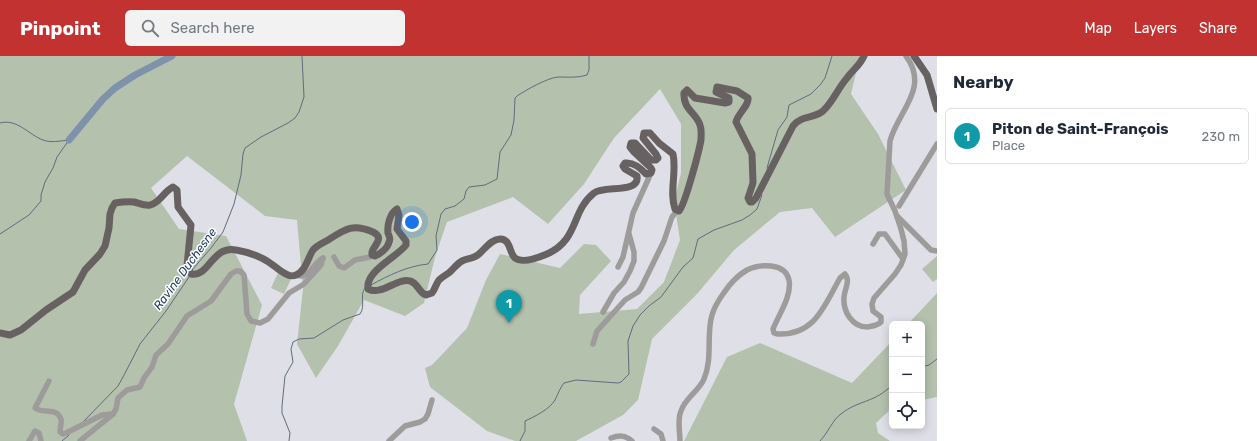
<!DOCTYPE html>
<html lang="en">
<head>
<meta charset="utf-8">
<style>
	body { margin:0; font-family:Rubik,sans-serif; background:#f2f2f3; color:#1f2937 }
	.controls { position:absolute; right:12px; bottom:12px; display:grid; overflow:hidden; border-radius:6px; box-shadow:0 2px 10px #0003 }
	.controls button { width:36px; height:36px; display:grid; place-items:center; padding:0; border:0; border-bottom:1px solid #e0e1e3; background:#fff; color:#1f2937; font:20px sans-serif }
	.you { position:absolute; left:412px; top:166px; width:14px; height:14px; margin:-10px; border:3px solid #fff; border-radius:50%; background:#1a73e8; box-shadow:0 0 0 6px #1a73e833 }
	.badge { display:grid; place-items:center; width:26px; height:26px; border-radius:50%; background:#c13230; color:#fff; font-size:13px; font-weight:700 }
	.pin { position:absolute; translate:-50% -33px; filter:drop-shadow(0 1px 2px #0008) }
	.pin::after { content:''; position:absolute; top:21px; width:14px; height:12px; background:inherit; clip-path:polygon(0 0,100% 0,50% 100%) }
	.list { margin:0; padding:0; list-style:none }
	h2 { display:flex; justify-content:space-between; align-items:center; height:52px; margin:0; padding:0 16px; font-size:17px }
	h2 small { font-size:13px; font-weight:400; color:#747a83 }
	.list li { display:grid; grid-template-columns:26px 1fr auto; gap:12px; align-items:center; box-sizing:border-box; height:56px; margin:0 8px 8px; padding:0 8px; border:1px solid #e0e1e3; border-radius:6px }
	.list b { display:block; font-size:15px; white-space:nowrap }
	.list p { margin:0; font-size:13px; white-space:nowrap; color:#747a83 }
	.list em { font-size:13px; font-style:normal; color:#747a83 }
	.icon { flex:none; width:22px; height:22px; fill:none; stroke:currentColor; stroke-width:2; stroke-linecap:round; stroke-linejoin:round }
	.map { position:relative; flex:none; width:937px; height:385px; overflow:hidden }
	header { display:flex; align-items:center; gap:24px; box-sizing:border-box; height:56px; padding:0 20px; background:#c13230; color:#fff }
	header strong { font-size:19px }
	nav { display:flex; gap:22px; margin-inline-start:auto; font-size:14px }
	.search { width:280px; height:36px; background:#f2f2f3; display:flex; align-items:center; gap:10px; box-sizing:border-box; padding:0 14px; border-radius:6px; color:#747a83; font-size:15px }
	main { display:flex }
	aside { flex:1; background:#fff }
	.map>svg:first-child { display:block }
</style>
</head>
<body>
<header>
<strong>Pinpoint</strong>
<div class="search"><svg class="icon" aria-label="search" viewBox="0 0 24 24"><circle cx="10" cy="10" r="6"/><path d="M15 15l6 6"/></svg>Search here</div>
<nav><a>Map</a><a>Layers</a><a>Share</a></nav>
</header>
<main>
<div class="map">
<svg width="937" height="385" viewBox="0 0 937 385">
	<rect width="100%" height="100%" fill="#dfe0e7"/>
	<g fill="#b3c1ad">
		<polygon points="0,0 860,0 851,38 878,78 906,134 835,181 812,152 780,156 734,194 697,238 652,283 638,344 623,359 576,385 515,385 487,375 430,331 425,312 432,309 467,272 486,224 500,198 560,212 584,188 596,189 611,205 580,239 579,258 637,253 664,226 680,184 674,145 681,117 681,68 660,33 614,82 584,128 548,168 513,141 447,166 435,201 424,247 405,260 364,244 338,290 316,322 297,288 303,233 297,164 265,160 187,100 151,132 179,173 226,180 262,249 234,348 247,385 0,385"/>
		<polygon points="937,200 937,223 933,226 922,213"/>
		<polygon points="278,217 291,223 284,238 271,232"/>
		<polygon points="937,237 937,341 922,344 922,268 908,268"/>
		<polygon points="892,285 892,352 876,367 878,377 890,385 684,385 727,301 760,287 852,327"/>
	</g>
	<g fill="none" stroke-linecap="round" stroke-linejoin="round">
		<g stroke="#5f6c7e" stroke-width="1">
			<path d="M0,67C17,62 29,79 43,84C50,87 61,85 68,84"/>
			<polyline points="767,112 778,74 787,61 789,49 811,38 820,29 825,22 832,0"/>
			<polyline points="0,178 29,159 41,145 41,139 45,126 53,112 57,101 69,84"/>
			<polyline points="192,214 211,192 223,176 234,148 241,119 243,98 245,92 261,81 288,67 295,62 299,56 304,41 302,0"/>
			<path d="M371,229C389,219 408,210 428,208L437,194L436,180L441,158L445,153L455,150L464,143L466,135L469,131L485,129L497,123L500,96L511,79L514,64L515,42L517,40C526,34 547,22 558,21C568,21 577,22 587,19L589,14V0"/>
			<polyline points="922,311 929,309 937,303"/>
			<polyline points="83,366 118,330 123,321 140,288 166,255 189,221"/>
			<polyline points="62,385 69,379"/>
			<path d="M289,385L290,377L282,357V350L285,320L293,306L291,293L293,286L299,283L314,282L343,264L360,258C366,250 359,239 365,232"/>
			<path d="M520,385L525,375V365C534,361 550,353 555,344C558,338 560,332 564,327L576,324L618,327L621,326L629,318L628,285L633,270L640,259L649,250L661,241L683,211L693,202L698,183L714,174L742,164L750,159L757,153L762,139"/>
			<path d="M820,385C828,377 833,363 841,358C858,344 875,347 892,329"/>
		</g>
		<polyline stroke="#7f92ab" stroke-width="7" points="69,84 103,43 115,32 135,19 172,0"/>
		<g stroke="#9e9b9b" stroke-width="5.5">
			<polyline points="899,150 937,88"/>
			<polyline points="897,160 931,194 937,195"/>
			<polyline points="873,188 879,178 885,178 903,203"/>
			<polyline points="334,201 339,210 344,212 355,204 370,201 372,199"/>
			<polyline points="618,211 623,201 633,157 651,117"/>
			<path d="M296,219C310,224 312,208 323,202"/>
			<polyline points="603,256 614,237 624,226 630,215 634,205 634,196 629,178"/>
			<polyline points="593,288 597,275 625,244 638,236 641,232 664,185 672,161 677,155"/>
			<path d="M49,325L35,352C42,358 57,351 61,363C62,366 60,372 60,376L63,378L66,377L102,359L113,358"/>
			<polyline points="654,373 661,378 663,385"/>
			<path d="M611,382C619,379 625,379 632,385"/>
			<polyline points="29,385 35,375 39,377 41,385"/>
			<polyline points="80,385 113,358 116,353 118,342 127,334 140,331 144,322 152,311 156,299 168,288 187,260 211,245 231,218 236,215 240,215 244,219 247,258 251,265 260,267 268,263 289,237 304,228 321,209 323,202"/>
			<polyline points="389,385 405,370 420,366 425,363 428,358 432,344"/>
			<path d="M680,385C680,376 677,363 681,355C685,342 699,335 704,323C713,302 706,279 712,259C714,252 718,245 723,238C729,229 738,219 747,214C759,208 785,206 789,224C792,240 779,258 773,273L774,277L777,278C815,280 824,250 840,222L845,218C851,225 844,234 844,242C843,255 852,271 867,271C872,270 877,270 881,266V261L873,255L872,248L874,242L895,218L901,209L905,198L904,185L901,173L895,155L887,138L890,85C898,55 930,32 906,0"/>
		</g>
		<g stroke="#676162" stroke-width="7">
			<polyline points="914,0 927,19 937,53"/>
			<path d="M0,277L10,279L21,274L46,254L73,236L85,214L100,198L105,190L109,172L110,158L112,152L115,147C121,146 127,145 134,146C139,147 144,150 150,149C160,147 164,135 173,131L177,134L178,151L191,169L187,210L191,218C209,222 212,189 236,194C247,196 258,199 267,205C274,209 280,216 288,219C290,220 294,220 296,219C306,215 308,201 313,194C317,189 323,187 328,184C345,173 353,167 373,176C385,182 374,189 372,196V199L375,200C380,198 388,192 389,186C391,183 389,180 388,177C387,169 390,157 397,153L399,159L397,173L406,185V189C397,201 365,215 368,233C382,240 398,221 410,225C418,227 419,237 426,239L432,237C435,233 436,228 439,224C443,220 448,218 451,215C455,211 458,207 462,205C468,202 474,203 479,198C485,193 492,182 501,183C511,184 509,197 515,202C523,208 540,201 547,198C579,184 571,155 594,137C604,129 640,138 637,120L625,113L623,110L625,107C634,106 640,112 646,118L651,117L652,114L651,112L634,96L630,91L631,87H635L651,104H656L658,102L656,98L643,82L644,77H650L659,87L673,98C677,116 669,136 675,153L679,155C685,149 699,95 701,84C701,79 702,74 700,69C696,56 683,54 684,37L687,34L695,42L725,47L729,46V42L716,36L717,31L737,35L748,42C749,50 738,57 736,66L752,98L753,127L748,142L750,146H752L756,142L793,70C802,59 813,63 823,55C833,46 838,32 847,22C853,13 859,11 864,0"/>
		</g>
	</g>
	<g text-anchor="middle" stroke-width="3" stroke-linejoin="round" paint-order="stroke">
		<g font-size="12" font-style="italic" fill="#203d61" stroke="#fff">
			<text transform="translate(185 213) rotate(-54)" y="4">Ravine Duchesne</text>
		</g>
	</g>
</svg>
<div class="controls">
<button>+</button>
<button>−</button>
<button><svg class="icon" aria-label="locate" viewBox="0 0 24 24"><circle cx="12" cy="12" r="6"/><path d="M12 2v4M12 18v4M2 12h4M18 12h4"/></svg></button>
</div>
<div class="you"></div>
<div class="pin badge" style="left:509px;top:267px;background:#0f9aa8">1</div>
</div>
<aside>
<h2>Nearby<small></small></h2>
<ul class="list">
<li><span class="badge" style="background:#0f9aa8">1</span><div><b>Piton de Saint-François</b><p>Place</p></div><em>230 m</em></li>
</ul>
</aside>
</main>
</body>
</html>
